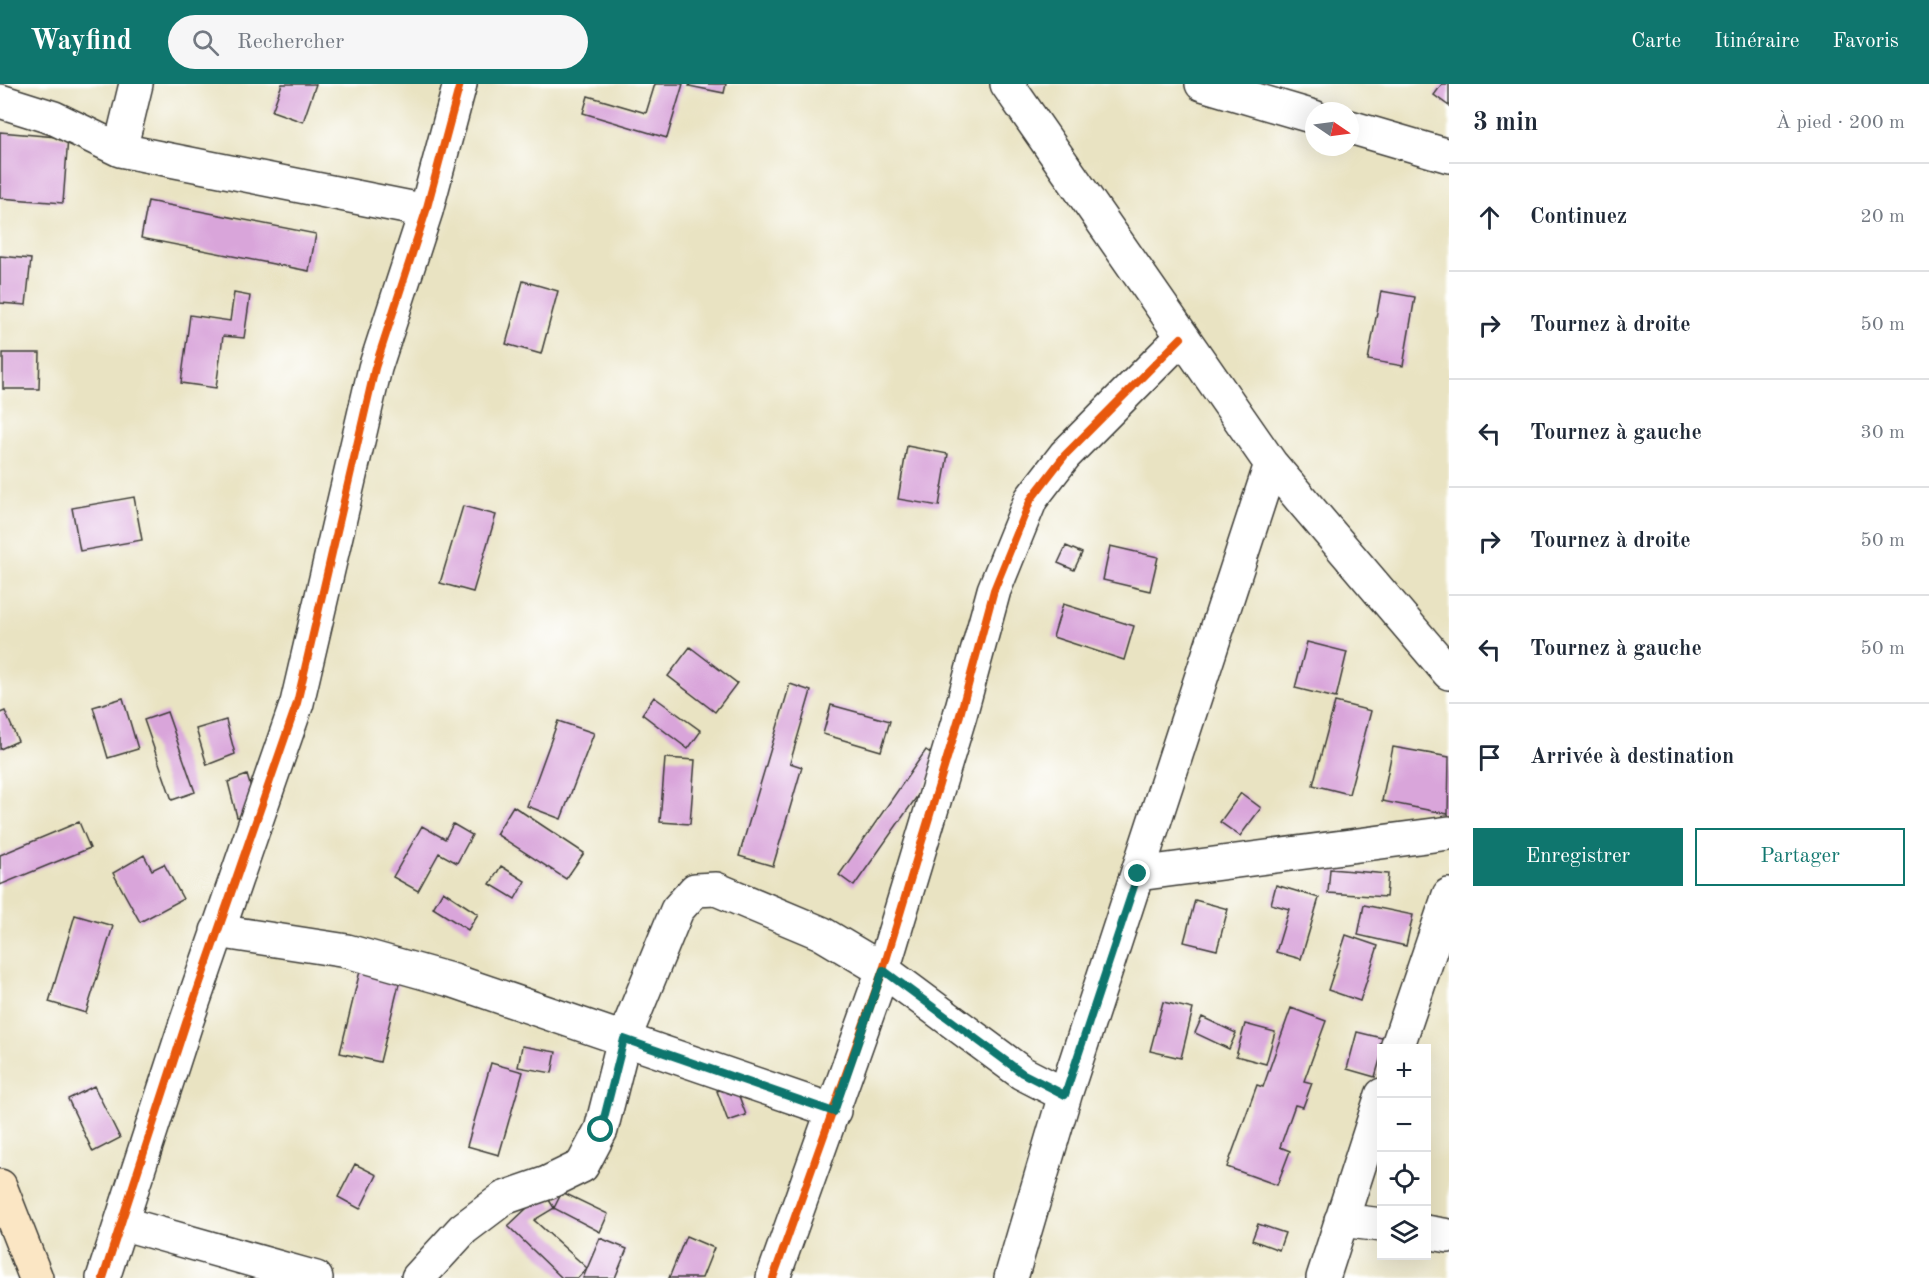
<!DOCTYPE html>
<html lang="fr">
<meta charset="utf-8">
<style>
body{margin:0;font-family:"Old Standard TT",serif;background:#f6f6f7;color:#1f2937}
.controls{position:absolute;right:18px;bottom:18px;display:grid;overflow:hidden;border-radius:0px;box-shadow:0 6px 24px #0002}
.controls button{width:54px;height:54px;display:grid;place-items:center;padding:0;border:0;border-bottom:2px solid #e0e1e3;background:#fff;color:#1f2937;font:30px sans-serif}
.compass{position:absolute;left:1305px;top:18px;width:54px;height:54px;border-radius:50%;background:#fff;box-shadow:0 6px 24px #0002;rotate:103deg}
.stop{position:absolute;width:18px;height:18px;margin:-14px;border:4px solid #0f766e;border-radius:50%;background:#fff}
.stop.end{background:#0f766e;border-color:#fff;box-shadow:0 2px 6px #0008}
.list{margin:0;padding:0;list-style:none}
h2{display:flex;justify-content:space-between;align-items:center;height:78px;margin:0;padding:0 24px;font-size:26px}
h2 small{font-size:20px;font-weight:400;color:#747a83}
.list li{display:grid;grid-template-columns:39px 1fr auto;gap:18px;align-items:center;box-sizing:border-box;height:108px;padding:0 24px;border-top:2px solid #e0e1e3}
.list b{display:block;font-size:22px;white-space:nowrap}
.list em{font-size:20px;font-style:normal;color:#747a83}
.actions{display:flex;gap:12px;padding:18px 24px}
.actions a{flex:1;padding:14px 0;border:2px solid #0f766e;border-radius:0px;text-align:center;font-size:21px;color:#0f766e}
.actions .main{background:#0f766e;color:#fff}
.icon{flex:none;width:33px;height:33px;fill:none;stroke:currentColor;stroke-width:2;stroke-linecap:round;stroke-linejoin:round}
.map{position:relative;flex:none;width:1449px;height:1194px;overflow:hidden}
header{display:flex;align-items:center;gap:36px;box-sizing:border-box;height:84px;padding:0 30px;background:#0f766e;color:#fff}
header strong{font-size:28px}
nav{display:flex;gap:33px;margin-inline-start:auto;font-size:21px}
.search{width:420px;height:54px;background:#f6f6f7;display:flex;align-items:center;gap:15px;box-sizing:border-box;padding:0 21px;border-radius:33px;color:#747a83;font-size:22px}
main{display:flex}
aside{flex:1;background:#fff}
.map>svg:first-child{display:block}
.building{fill:#d9a5da}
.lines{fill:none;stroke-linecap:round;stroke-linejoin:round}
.minor-casing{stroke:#3b3a35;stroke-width:36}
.secondary-casing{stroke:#3b3a35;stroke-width:36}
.minor{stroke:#fff;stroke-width:33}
.secondary{stroke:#fbe6c4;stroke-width:33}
.cycleway-casing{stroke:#fff;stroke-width:11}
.cycleway{stroke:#e8590c;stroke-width:8}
.route{stroke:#0f766e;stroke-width:8}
</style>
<header>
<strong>Wayfind</strong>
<div class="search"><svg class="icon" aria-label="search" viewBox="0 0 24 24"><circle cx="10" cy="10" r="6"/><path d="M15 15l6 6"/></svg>Rechercher</div>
<nav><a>Carte</a><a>Itinéraire</a><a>Favoris</a></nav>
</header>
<main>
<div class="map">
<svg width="1449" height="1194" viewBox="0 0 1449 1194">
<rect width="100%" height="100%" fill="#fff"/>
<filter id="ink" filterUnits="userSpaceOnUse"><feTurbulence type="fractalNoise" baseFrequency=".0167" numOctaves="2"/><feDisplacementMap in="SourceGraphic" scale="12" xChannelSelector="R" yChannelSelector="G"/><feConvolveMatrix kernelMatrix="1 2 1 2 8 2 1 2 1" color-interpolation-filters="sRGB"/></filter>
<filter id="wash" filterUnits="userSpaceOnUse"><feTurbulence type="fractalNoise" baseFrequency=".008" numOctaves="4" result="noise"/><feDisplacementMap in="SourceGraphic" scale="24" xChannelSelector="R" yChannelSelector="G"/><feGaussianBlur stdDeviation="1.35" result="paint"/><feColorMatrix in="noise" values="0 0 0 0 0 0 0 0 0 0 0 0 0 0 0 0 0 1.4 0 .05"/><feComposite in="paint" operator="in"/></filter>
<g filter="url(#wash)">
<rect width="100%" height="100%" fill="#e9e3c2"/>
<g id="blocks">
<path class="building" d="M282 0H316L303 38 272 27Z
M655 0H683L667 54 583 29 588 12 646 29Z
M690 0H726L724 9 689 2Z
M1442 0H1449V22L1434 11Z
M0 48 68 54 63 119 0 114Z
M148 117 316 150 309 187 141 154Z
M0 172 31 175 26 221 0 219Z
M523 197 558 207 541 270 506 260Z
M1381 207 1415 213 1403 282 1368 276Z
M234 209 250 212 244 254 223 252 216 304 181 299 190 231 230 237Z
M3 269H40L39 305H3Z
M907 362 948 370 939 422 898 415Z
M134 413 142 456 80 467 72 424Z
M463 422 496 431 473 508 440 499Z
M1066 462 1082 469 1074 486 1058 479Z
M1110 462 1158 473 1150 507 1103 496Z
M1063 520 1134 542 1124 576 1053 553Z
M1307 558 1347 568 1336 614 1295 604Z
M690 563 737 599 715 628 668 592Z
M790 600 811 607 790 679 802 683 773 782 739 772Z
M654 613 701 647 688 665 642 630Z
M123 614 138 665 108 674 93 623Z
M1335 618 1371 627 1349 710 1313 701Z
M831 621 890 637 881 667 823 650Z
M5 627 18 657 0 665V629Z
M167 628 195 708 172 716 144 636Z
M226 636 235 670 207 681 196 645Z
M558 637 594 649 561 735 527 722Z
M1393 663 1449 673 1448 730 1382 717Z
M926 666 942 677 854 802 839 791Z
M665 674 695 676 690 740 660 738Z
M247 691 258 727 237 733 228 698Z
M1241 709 1261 724 1240 752 1220 738Z
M513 722 584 769 566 795 496 750Z
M79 738 90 764 0 801V771Z
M453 740 472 751 457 779 439 769 418 807 393 793 422 742 445 755Z
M144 771 152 786 164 780 183 815 140 838 113 789Z
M501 782 525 797 515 815 490 800Z
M1330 785 1388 790 1386 813 1328 809Z
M1276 801 1319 814 1301 875 1276 868 1289 825 1271 820Z
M443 807 478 830 468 846 433 824Z
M1195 816 1228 825 1217 866 1184 858Z
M1364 821 1413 831 1406 862 1358 851Z
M75 831 113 842 86 929 49 918Z
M1346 851 1378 862 1360 917 1328 906Z
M360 887 400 896 380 978 340 969Z
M1163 918 1193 925 1181 974 1150 967Z
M1291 924 1326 937 1304 997 1312 999 1303 1023 1295 1021 1280 1063 1290 1067 1277 1101 1227 1083 1257 1001 1263 1003Z
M1202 933 1236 949 1229 965 1195 949Z
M1245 940 1275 948 1266 980 1236 972Z
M1357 948 1386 955 1375 993 1347 985Z
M522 962 556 968 552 989 518 983Z
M491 979 523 988 499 1071 467 1062Z
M735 1001 746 1031 728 1037 717 1007Z
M94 1002 120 1054 93 1068 68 1015Z
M355 1080 377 1091 360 1125 338 1113Z
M544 1108 554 1124 562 1108 608 1130 600 1148 554 1124 534 1136 587 1184 578 1194H562L508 1142Z
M1258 1140 1285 1149 1279 1166 1252 1156Z
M686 1152 714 1164 702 1194H669Z
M600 1154 627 1165 615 1194H583Z"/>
</g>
</g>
<g filter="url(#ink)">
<use href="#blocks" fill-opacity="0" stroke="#3b3a35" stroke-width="1.5"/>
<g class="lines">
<g class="minor-casing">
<path id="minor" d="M1007 0 1271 380 1449 589
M1202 0 1314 33
M0 17 54 34 120 66 426 127
M1350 43 1449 72
M120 66 136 0
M1138 790 1449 749
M217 847 347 867 454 897 834 1027
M1397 964 1449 811
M1341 1136 1382 1141
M121 1139 316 1194
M1426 1148 1449 1152
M103 1194 186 939 297 619 375 284 426 127 460 0
M418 1194 463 1145 504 1114 547 1099 582 1082 601 1046 624 955 677 826 695 806 716 805 821 849 883 886 1022 989 1065 1011
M773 1194 883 886 960 631 994 506 1031 415 1065 371 1181 254
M1011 1194 1065 1011 1271 380
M1323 1194 1382 1011"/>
</g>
<g class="secondary-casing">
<path id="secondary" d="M0 1102 36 1194"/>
</g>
<use href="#minor" class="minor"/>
<use href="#secondary" class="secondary"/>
<g class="cycleway-casing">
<path id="cycleway" d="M103 1194 186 939 297 619 375 284 426 127 460 0
M773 1194 883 886 960 631 994 506 1031 415 1065 371 1181 254"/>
</g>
<use href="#cycleway" class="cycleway"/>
</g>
</g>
<g class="lines" filter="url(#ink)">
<path class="route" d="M601 1046 624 955 834 1028 883 886 1022 989 1065 1011 1138 790"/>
</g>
</svg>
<div class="controls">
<button>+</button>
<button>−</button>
<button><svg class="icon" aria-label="locate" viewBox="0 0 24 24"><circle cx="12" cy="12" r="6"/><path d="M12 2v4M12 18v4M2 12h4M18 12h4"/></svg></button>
<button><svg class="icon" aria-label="layers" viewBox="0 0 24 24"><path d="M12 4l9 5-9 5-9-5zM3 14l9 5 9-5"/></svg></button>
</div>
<svg class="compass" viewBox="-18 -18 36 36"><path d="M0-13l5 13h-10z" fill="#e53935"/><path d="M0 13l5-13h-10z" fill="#747a83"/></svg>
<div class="stop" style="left:601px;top:1046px"></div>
<div class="stop end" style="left:1138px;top:790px"></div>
</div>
<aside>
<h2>3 min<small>À pied · 200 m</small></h2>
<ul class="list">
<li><svg class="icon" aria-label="ahead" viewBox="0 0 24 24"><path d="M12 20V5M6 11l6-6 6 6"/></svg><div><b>Continuez</b></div><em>20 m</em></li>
<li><svg class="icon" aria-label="right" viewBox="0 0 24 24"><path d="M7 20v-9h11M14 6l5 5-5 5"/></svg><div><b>Tournez à droite</b></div><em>50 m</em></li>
<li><svg class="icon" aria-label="left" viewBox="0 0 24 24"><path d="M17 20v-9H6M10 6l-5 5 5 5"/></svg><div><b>Tournez à gauche</b></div><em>30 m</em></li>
<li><svg class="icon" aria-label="right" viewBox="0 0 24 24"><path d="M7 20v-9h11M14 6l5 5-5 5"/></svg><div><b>Tournez à droite</b></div><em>50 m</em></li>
<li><svg class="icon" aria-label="left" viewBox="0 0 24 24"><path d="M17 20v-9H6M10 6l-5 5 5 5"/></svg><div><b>Tournez à gauche</b></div><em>50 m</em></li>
<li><svg class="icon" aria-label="arrive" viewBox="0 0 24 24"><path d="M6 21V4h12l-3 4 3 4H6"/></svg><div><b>Arrivée à destination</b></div></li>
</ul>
<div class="actions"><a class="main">Enregistrer</a><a>Partager</a></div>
</aside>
</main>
